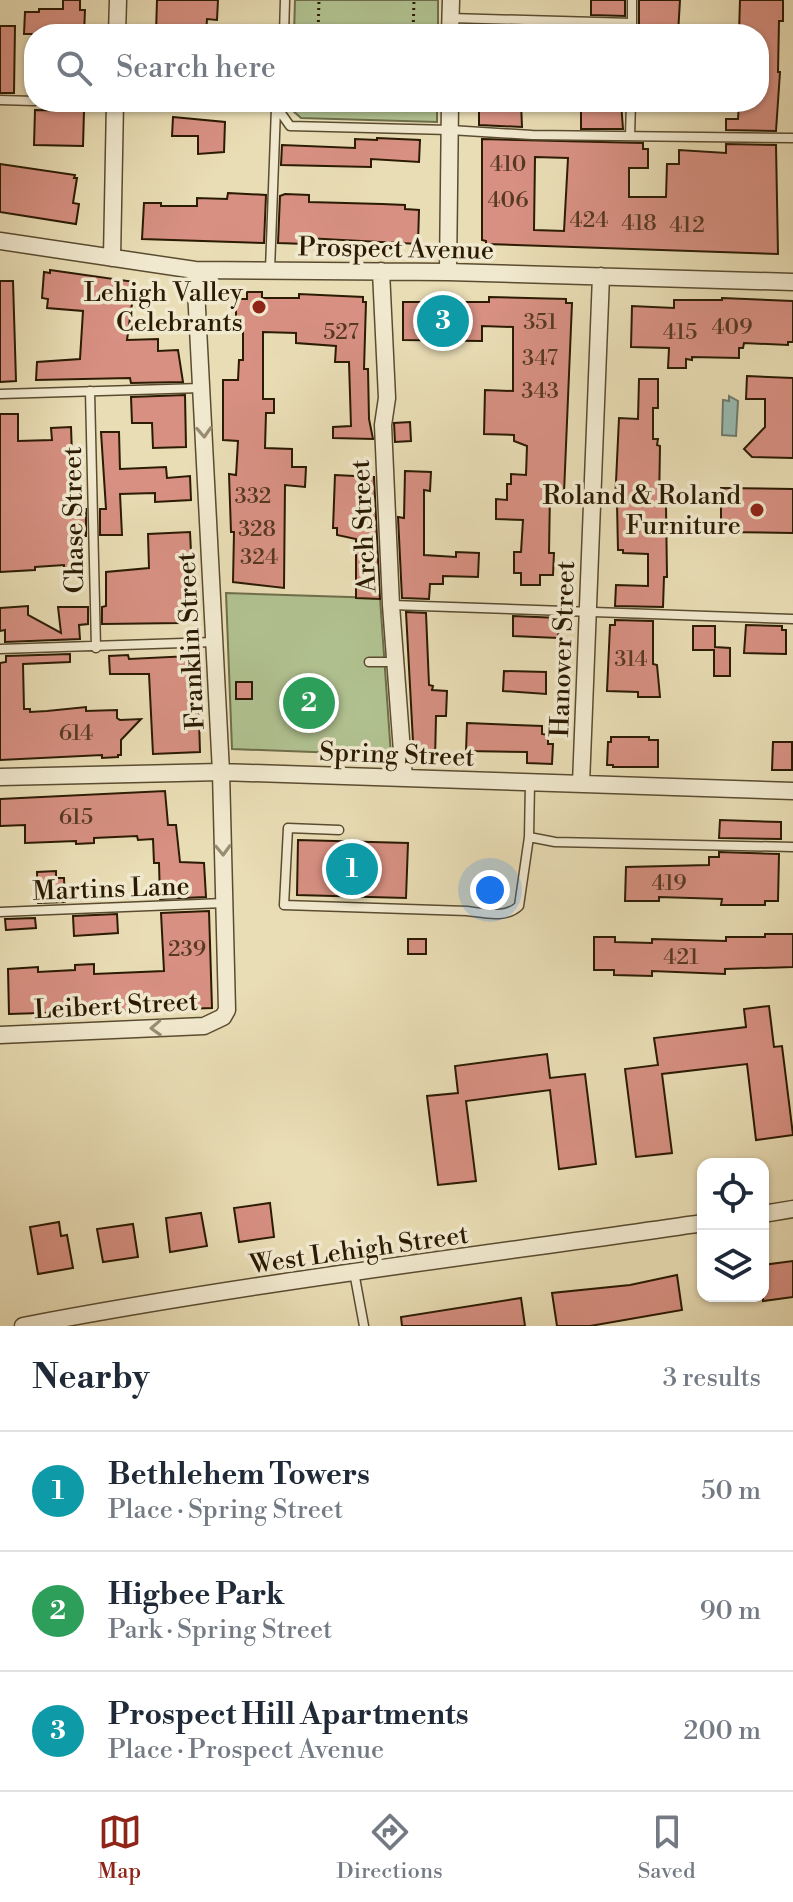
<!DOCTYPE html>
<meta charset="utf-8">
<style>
body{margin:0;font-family:"Libre Bodoni",serif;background:#f6f6f7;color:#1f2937}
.controls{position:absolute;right:24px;bottom:24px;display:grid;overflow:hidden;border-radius:16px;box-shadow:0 2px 6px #0004}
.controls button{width:72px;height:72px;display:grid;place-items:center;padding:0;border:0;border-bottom:2px solid #e0e1e3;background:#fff;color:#1f2937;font:40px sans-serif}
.you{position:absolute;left:490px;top:890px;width:28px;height:28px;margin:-20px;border:6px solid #fff;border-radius:50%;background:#1a73e8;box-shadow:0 0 0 12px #1a73e833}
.badge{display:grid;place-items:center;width:52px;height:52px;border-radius:50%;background:#8f2418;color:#fff;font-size:26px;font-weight:700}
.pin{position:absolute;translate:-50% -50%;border:4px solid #fff;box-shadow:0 2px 8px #0006}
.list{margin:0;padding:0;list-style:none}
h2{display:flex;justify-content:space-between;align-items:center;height:104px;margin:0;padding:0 32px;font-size:34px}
h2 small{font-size:26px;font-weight:400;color:#747a83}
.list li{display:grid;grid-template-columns:52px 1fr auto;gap:24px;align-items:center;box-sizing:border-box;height:120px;padding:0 32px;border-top:2px solid #e0e1e3}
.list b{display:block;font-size:30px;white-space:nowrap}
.list p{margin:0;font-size:26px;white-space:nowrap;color:#747a83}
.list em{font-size:26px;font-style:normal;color:#747a83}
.icon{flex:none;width:44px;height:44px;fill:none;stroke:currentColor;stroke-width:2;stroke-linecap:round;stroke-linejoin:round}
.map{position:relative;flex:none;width:793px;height:1326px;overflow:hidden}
.search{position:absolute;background:#fff;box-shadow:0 2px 6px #0004;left:24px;right:24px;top:24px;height:88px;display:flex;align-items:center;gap:20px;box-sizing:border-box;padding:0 28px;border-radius:32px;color:#747a83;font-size:30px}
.sheet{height:464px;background:#fff}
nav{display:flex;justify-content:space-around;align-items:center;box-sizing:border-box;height:112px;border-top:2px solid #e0e1e3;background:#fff;font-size:22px;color:#747a83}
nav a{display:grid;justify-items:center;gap:4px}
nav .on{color:#8f2418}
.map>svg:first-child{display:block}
.green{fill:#b1c291;stroke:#6e6e4a;stroke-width:2}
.water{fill:#98bbb2;stroke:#6c7b6c;stroke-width:2}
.building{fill:#d79082;stroke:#2b1b03;stroke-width:2;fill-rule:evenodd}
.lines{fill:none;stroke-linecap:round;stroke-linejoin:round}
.lane-casing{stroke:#5a4c30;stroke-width:11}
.street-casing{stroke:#5a4c30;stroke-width:19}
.path{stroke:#2b1b03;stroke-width:3;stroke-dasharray:2 4;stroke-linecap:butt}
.lane{stroke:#f1e9cf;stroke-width:8}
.street{stroke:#f1e9cf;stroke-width:16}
.oneway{stroke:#988c73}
.poi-dot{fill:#8f2418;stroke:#f1e9cf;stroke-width:3}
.labels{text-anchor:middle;stroke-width:7;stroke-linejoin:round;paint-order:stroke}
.number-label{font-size:22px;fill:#563823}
.street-label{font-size:26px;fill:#2b1b03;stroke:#f1e9cf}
.poi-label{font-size:26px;fill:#2b1b03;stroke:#f1e9cf;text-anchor:end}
</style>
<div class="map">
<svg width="793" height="1326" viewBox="0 0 793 1326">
<rect width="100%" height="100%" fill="#e9ddb5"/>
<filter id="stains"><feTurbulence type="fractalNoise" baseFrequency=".0025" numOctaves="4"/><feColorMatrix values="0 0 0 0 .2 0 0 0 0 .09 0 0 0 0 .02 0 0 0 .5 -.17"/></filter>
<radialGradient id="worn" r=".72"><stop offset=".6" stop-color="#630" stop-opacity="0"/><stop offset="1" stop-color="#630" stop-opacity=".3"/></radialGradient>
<path class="green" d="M295 0H438V34H294Z
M291 102H437V122L301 118 291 109Z
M226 593 380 598 391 755 232 749Z"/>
<path class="water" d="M729 396 738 401 736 436 722 435 723 400 729 401Z"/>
<path class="building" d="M63 0H80V10H85L84 34H24L25 12H39V9H63Z
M157 0H218L217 20 207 19 206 34 156 33Z
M591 0H625V16L591 15Z
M639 0H680L678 34H639Z
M740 0H783V21H779L778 72H780L776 131 726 130V119H738L739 102H759V34H739Z
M0 26H15L14 93H0Z
M590 29 625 30V34H590Z
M479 102H521L522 127 479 125Z
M596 102H621L623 129H581V108H596Z
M35 110 84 111 83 146 34 145Z
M173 117 225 122 224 152 198 154V136H172Z
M377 138 420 140 419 162 371 159V167L281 165 282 145 355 148V139L377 140Z
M482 139 643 143V149H648V168H629V197H666L667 164H679V150L726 153V144L776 145 778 254 486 244V241L482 240ZM535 157 568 158 564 231 534 230Z
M0 164 75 175 74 178H77L73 203 79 204 76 224 0 212Z
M228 193 266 195 264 243 142 239 144 203H161V206H197V198L227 199Z
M285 194 309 195V202L382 204 405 205V209L419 210 418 244 306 238V244L278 243 280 196Z
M50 270 135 282 127 340 158 339V351L178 350 183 382 131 383 130 378 36 380 37 362 80 359 83 311 47 308 48 299 42 298 44 272 50 273Z
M0 281H13L16 381 0 382Z
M247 292H262V298H299V294L363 297V302H366L364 369H368L369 419 373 439 333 438V427L351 426 349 362H335L336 346 296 343V333L263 332V399H274V413H266L265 448 292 449V467H306L305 487 285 485 284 588 233 582 234 532H231L229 474 236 475 238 441 223 440V380H238L239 360H243V319H236V299H247Z
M489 297 566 299V303H572L564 493H550L549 553H554L553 575H540V585H521V573H514V552H521L523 520 496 519V499L507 500V484H511V474L526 475 527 446 514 441V435L484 434 485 390 513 391V327L482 326V341L403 340V302H489Z
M722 298 793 301V342H788V345L744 343 743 348H739V358L692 357V360L686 359V368H668L669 348 631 347 632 306 674 308V300H722Z
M747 376 793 378V458L752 457 744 449 765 427V399H746Z
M639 379H658V408H653V439H658L657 445 660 446 659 506H666L667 577H664L663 607 615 606 616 585 648 586V554L623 553V550H618L617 504 615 503 619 418 638 419Z
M185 395 186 447 153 448 152 423H132L131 397Z
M0 414H18V441L52 440 51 428 71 427 74 509H86V536H80L82 569 64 570V565L35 567V570L0 572Z
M410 422 411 441 395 442 394 423Z
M101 432H119L120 469 166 467 167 478 190 476 191 500 155 502V493L120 494 122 535H100V509H106Z
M405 471 431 472 430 491 424 490V555L456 557V552L479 553 478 577 443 576V584H430L429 599 402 598 398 517 404 518Z
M335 475 374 477 380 599 356 598V539L337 535V528H333Z
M721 488 793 489V533L721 532Z
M190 532 193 592H185L186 620H182V623L102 624V607L106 606V572L149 568 148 534Z
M28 606V615L61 633 58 607H88V624L79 625 80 639 5 642V630L0 631V608Z
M406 612 426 613 429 685 433 686 432 690 447 691 446 716H436L435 761 414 760Z
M513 616 559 618 558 638 513 636Z
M615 620 653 621V664L657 665 660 697H638V692L607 691 610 625H615Z
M746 625 782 626V630H786V654L744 653Z
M693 626H715V647L730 648V676H714V650H693Z
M70 654V662L23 664 24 709H30V712L47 711 86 707V711L117 710V718L120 720 141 719 121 740V755H118V757L102 758V755L0 760V663L6 662V656Z
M128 655 129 659 190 656 191 673H194L195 686H198L200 752 153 754 149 674H110L109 656Z
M504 671 546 672V694L503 691Z
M236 682H252V699H236Z
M467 723 542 726V734L548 735V744H553L552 764 527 763V752L466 751Z
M611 737H649V740H658V767H613V765H607L608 742H611Z
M773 742H792V770H772Z
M165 791 168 825H176L180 862 204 863 206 897 160 899 159 863H154L153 839 138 840 137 836 94 838V843L76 844V841L25 843V825L0 826V799Z
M720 820 781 822V839L719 838Z
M298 840 408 843 406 898 297 895Z
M719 852 779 854 778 901H765V905H721L722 899 659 897V901H625L626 867 709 865V857H719Z
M56 871V878H64L65 902 38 903 37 872Z
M209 911 212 1008 183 1009V1004L142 1005V1010L9 1014 8 969 38 967V972L75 970V965L94 964V974L164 971 161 913Z
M117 914 118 933 74 936 73 916Z
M35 918 36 928 6 930 5 919Z
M765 934H793V967L725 969V974L652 971V976L614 975V970H594V937H615V942L652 943V939L726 941V937H765Z
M408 939H426V954H408Z
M769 1006 774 1047 782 1046 793 1135 756 1140 747 1064 662 1074 672 1153 636 1157 625 1069 658 1065 654 1038 746 1027 744 1009Z
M547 1054 550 1078 585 1074 596 1164 559 1169 550 1090 466 1101 476 1181 438 1185 427 1096 458 1093 455 1066Z
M270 1203 274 1237 239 1242 234 1208Z
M201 1213 207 1246 170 1252 166 1218Z
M59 1222 61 1236 67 1235 73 1268 38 1274 30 1227Z
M133 1224 138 1257 103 1262 97 1229Z
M793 1261V1297L763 1301V1265Z
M677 1275 682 1310 590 1326H557L552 1293 630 1285Z
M521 1298 525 1326H402L401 1317Z"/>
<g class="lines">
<g class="lane-casing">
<path id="lane" d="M450 18 632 23
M284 34 285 0
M632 34V0
M0 100 34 101
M80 102 276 106 290 126 450 130 532 135 793 138
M630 136 631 102
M270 270 276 108
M90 391 96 648
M0 394 201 388
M392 605 793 619
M0 649 214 642
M369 662H395
M530 783 529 837 555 842 793 847
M339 830 288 828 284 905 467 911C484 913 505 919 519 906L529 837
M0 912 224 903
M354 1272 364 1326"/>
</g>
<g class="street-casing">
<path id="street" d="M117 34 118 0
M450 34 451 0
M0 241 195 270 448 272 793 282
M112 258 115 102
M381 271 387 398 383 425 391 605 404 778
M448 272 450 102
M0 777 221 772 793 791
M581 784 601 276
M0 1035 204 1026 223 1017 227 1010 221 772 195 270
M763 1214 793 1209
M23 1326C248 1283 476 1256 703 1223"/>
</g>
<path class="path" d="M318 34 319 0
M413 34 414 0"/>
<use href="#lane" class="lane"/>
<use href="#street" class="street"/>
</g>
<defs><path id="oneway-chevron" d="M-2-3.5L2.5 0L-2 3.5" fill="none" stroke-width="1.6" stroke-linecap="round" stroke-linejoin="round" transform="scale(2)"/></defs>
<g class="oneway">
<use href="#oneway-chevron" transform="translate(204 432) rotate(87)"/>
<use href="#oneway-chevron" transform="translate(223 850) rotate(88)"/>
<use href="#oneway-chevron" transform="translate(156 1028) rotate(178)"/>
</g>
<g class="poi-dot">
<circle cx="259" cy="307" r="8"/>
<circle cx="757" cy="510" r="8"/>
</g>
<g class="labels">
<g class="number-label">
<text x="508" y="171">410</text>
<text x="508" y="207">406</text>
<text x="589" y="227">424</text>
<text x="639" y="230">418</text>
<text x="687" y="232">412</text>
<text x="540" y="329">351</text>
<text x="732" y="334">409</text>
<text x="341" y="339">527</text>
<text x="680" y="339">415</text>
<text x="540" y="365">347</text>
<text x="540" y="398">343</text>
<text x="253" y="503">332</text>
<text x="257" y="536">328</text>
<text x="259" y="564">324</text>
<text x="631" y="666">314</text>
<text x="76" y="740">614</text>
<text x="76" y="824">615</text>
<text x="669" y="890">419</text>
<text x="187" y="956">239</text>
<text x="681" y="964">421</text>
</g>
<g class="street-label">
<text transform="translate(396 248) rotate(1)" y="9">Prospect Avenue</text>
<text transform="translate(73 520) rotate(-91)" y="9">Chase Street</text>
<text transform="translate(363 526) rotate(-93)" y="9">Arch Street</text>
<text transform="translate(190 641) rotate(-93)" y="9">Franklin Street</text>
<text transform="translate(562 649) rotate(-88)" y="9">Hanover Street</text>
<text transform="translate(397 754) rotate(2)" y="9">Spring Street</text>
<text transform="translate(111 888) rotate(-2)" y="9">Martins Lane</text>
<text transform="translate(116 1005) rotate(-3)" y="9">Leibert Street</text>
<text transform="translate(359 1249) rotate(-8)" y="9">West Lehigh Street</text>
</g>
<g class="poi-label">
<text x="243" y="301">Lehigh Valley<tspan x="243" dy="30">Celebrants</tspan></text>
<text x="741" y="504">Roland &amp; Roland<tspan x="741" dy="30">Furniture</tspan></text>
</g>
</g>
<rect width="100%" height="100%" filter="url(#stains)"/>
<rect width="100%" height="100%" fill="url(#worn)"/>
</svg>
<div class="controls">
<button><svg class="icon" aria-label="locate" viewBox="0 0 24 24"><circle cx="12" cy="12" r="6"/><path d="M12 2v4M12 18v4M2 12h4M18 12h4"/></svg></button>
<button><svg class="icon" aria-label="layers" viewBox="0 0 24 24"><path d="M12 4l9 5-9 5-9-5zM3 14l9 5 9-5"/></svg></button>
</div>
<div class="you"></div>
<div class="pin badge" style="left:352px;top:869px;background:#0f9aa8">1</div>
<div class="pin badge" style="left:309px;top:703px;background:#2e9e5b">2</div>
<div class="pin badge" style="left:443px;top:321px;background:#0f9aa8">3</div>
<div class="search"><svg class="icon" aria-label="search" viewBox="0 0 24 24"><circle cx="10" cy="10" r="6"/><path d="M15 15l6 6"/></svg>Search here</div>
</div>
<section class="sheet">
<h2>Nearby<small>3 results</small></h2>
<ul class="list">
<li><span class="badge" style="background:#0f9aa8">1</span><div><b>Bethlehem Towers</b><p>Place · Spring Street</p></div><em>50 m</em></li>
<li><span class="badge" style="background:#2e9e5b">2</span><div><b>Higbee Park</b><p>Park · Spring Street</p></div><em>90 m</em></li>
<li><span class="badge" style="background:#0f9aa8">3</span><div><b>Prospect Hill Apartments</b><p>Place · Prospect Avenue</p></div><em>200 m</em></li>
</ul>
</section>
<nav>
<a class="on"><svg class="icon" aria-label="map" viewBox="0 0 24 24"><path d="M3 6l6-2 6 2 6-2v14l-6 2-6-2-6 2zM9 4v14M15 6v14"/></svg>Map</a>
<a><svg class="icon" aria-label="directions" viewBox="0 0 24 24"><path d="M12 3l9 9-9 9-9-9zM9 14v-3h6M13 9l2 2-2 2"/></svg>Directions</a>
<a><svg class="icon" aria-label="saved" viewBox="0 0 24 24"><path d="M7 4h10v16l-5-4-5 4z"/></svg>Saved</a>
</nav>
